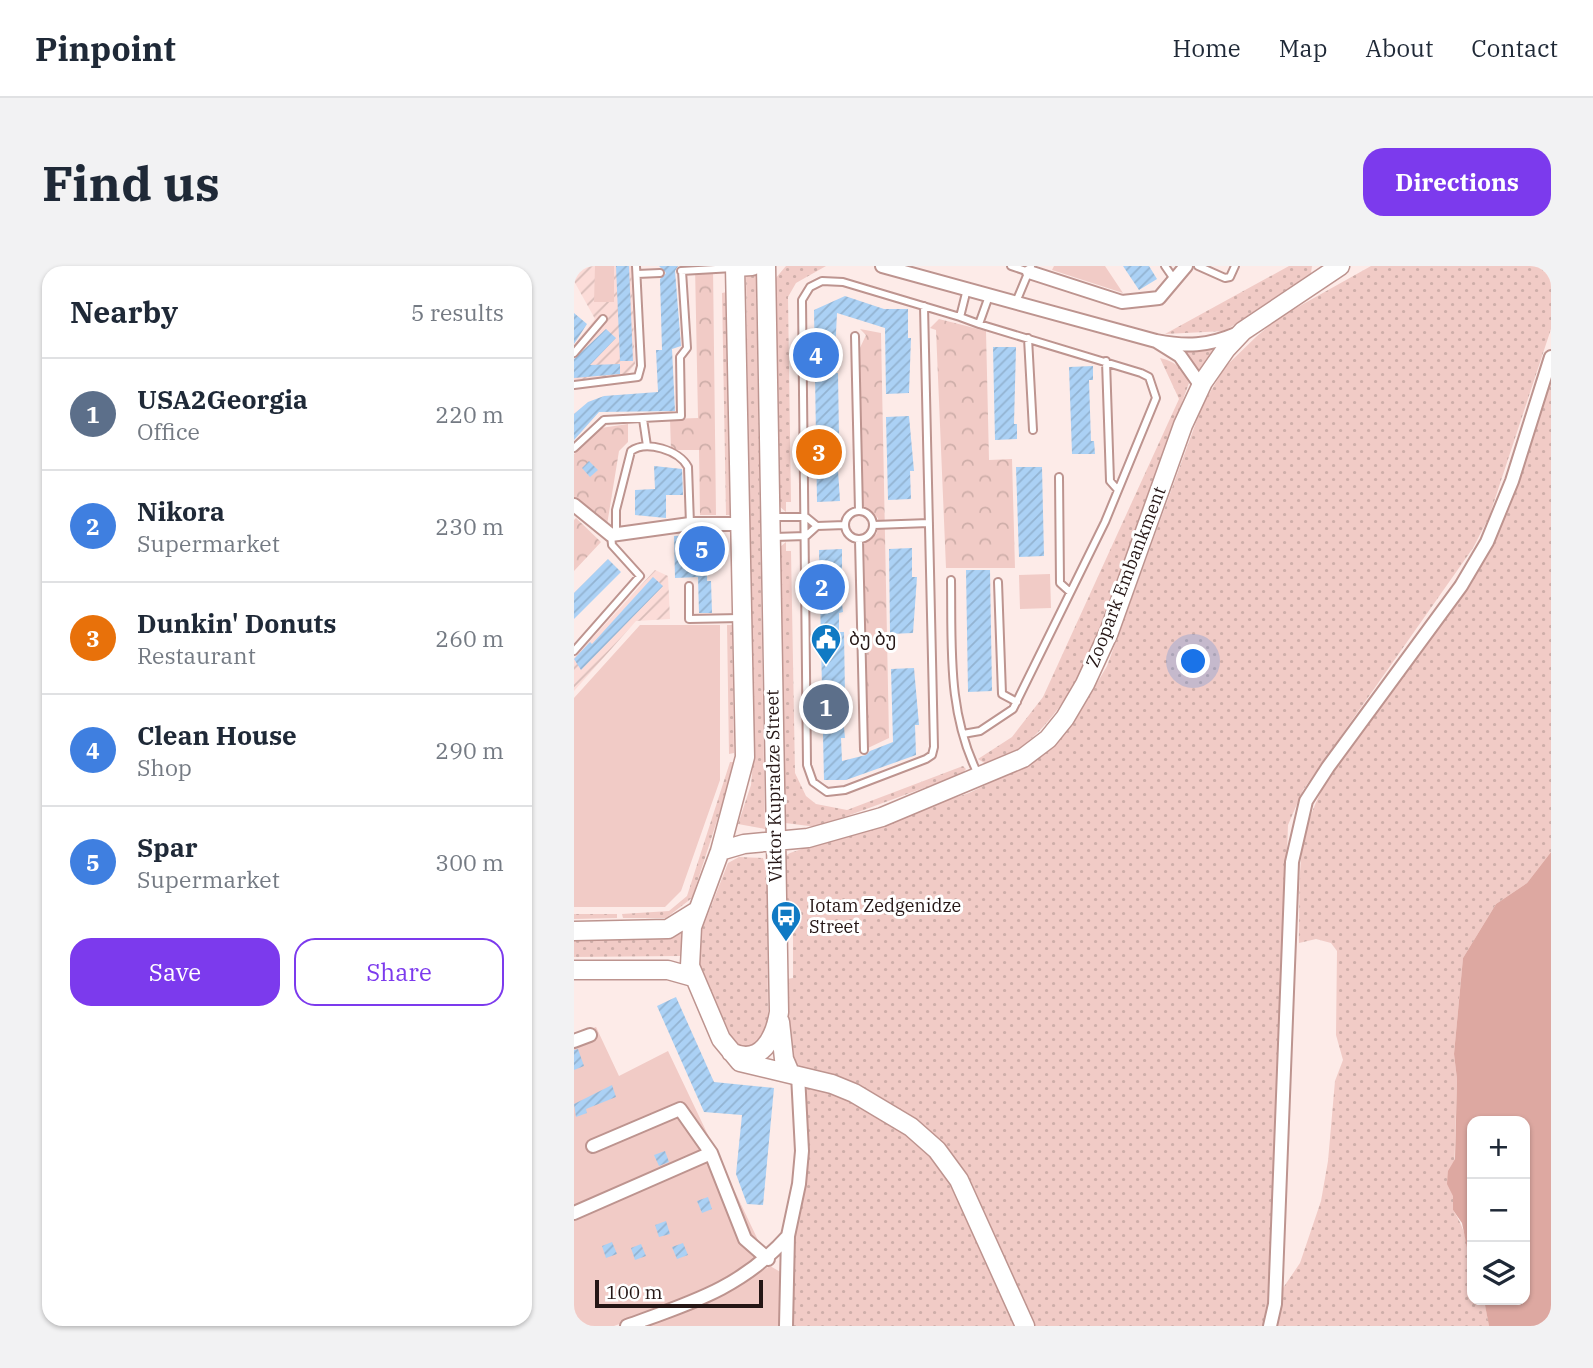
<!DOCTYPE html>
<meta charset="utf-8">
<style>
body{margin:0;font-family:"IBM Plex Serif","Noto Sans Georgian",serif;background:#f2f2f3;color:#1f2937}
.controls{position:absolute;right:21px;bottom:21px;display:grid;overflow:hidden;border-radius:14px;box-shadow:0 2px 5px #0004}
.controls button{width:63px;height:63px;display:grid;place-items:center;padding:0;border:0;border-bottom:2px solid #e0e1e3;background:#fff;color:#1f2937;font:35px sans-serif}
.scale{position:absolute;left:21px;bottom:18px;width:168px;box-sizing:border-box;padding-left:7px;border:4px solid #251615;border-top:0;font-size:19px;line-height:24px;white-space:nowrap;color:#251615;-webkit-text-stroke:5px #fff;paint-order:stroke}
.you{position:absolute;left:620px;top:396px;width:24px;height:24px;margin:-18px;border:5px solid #fff;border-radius:50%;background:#1a73e8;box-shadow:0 0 0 10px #1a73e833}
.badge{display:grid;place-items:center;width:46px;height:46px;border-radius:50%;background:#7c3aed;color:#fff;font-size:23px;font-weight:700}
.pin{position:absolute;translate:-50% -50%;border:4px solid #fff;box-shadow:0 2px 7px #0006}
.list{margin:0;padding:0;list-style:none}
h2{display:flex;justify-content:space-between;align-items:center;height:91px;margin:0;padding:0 28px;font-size:30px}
h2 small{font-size:23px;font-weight:400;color:#747a83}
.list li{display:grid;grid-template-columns:46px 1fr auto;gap:21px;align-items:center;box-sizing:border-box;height:112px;padding:0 28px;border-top:2px solid #e0e1e3}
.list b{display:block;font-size:26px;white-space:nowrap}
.list p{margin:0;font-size:23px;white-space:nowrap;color:#747a83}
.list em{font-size:23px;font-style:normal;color:#747a83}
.actions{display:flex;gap:14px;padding:21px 28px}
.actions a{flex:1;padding:16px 0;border:2px solid #7c3aed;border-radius:21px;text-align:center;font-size:24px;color:#7c3aed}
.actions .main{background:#7c3aed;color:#fff}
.icon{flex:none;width:38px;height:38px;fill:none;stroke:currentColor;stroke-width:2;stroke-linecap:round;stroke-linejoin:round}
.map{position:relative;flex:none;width:977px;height:1060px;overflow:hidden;border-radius:21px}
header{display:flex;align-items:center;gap:42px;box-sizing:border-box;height:98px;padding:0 35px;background:#fff;border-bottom:2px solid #e0e1e3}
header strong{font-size:33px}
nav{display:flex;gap:38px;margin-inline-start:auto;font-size:24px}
.intro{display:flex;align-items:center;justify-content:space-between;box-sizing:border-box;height:168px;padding:0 42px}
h1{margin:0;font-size:49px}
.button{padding:18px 32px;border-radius:21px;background:#7c3aed;color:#fff;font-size:24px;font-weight:700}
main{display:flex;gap:42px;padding:0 42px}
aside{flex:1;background:#fff;border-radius:21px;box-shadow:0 2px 5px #0004}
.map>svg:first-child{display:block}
.industrial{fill:url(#industrial-furrows)}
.grass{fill:url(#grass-dots)}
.forest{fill:url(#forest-crowns)}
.garden{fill:#f1cbc6}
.water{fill:#dda8a1}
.building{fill:url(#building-hatch)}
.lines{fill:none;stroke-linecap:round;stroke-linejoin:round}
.service-casing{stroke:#bd948f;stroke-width:10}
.minor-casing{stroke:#bd948f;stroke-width:16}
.secondary-casing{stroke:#bd948f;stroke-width:21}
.service{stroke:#fff;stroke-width:6}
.minor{stroke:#fff;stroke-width:12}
.secondary{stroke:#fff;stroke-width:18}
.labels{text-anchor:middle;stroke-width:6;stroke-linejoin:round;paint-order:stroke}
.street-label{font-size:18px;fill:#251615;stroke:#fff}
.poi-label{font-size:18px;fill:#251615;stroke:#fff;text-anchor:start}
</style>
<header>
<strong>Pinpoint</strong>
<nav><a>Home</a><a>Map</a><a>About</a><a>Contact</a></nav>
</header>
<div class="intro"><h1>Find us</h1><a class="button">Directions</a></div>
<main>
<aside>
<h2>Nearby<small>5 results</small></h2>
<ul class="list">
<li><span class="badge" style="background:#5c6f8a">1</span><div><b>USA2Georgia</b><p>Office</p></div><em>220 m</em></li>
<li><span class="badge" style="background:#3f7fe0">2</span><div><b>Nikora</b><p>Supermarket</p></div><em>230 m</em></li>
<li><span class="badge" style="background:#e8710a">3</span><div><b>Dunkin' Donuts</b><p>Restaurant</p></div><em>260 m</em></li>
<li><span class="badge" style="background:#3f7fe0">4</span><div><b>Clean House</b><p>Shop</p></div><em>290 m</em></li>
<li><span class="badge" style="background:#3f7fe0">5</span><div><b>Spar</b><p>Supermarket</p></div><em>300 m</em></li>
</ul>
<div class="actions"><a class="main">Save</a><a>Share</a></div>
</aside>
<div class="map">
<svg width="977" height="1060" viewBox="0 0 977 1060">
<defs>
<pattern id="industrial-furrows" width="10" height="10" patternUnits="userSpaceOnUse" patternTransform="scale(1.75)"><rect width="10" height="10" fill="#fcdcd8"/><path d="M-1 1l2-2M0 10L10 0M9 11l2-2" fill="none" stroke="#d8bcb8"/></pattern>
<pattern id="grass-dots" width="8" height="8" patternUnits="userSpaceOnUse" patternTransform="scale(1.75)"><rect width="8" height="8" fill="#f1cbc6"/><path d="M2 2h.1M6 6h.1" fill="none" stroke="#ceaea9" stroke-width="1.8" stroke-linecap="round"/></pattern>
<pattern id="forest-crowns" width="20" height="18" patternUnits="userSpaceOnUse" patternTransform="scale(1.75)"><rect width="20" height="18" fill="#f1cbc6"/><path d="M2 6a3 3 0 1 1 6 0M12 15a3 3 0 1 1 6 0" fill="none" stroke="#ceaea9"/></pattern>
<pattern id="building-hatch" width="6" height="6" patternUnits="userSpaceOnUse" patternTransform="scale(1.75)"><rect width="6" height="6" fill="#abd1f5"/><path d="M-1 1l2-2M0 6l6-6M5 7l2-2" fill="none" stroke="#93b3d1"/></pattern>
</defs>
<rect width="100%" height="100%" fill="#fdebe8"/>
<path class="industrial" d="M0 0H57L61 98 51 111 0 114V79L21 53 0 15Z
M81 304 94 310 96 353 62 355 0 425V392Z"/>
<path class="grass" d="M212 0H252L222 17 214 31 217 236H212V246L205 240 204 231 201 13Z
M715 0H738L737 7 651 65 591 68Z
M797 0H977V63L915 251 899 282 729 524 714 559 697 1026 689 1060H457L369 880 338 851 218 797 213 784V713L219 712V646L213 645 210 591 216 587 395 527 463 494 485 473 503 451 533 400 628 140 651 101 683 70 706 51Z
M172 8H182L191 563 164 558 177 519 179 496Z
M153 26 156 249H152L148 27Z
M647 81 628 108 610 86Z
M586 92C602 96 609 102 615 117L514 393C494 433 459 487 412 498L404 493 438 471 469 431 605 133Z
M977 112V586L953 617 922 638 889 692 880 788 883 813 879 944C897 971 898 1003 898 1034L911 1038 915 1060H702L707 1025 726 997 747 935 754 895 761 815 769 794 762 769 763 685 757 677 742 673 725 677C727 605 719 569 759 505L902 309 936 241Z
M212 276V285H217L221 507 232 530 242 538 273 544 389 500 392 503 388 508 243 561 211 557 206 281Z
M153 359H158L160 487 155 488Z
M156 496H160V502L118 632 92 652H49L48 648 95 645 113 630Z
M165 591 189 592 193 608 194 753 191 775 172 784 161 779 126 700 124 674 154 597Z
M0 648H43V652L0 653Z
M107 666V690L0 691V668Z
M226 817 273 830 342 873 368 901 395 948 444 1060H215Z"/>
<path class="forest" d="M121 0H139L142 249H126L125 184H97L96 153 124 152Z
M365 53 412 65 415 194 438 193 441 302H372L362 64 356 62Z
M286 63 307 67 315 472 294 482 290 278 303 267 304 252 289 240 285 84 292 69Z
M54 158V176L45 185 33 259 0 234V188L27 162Z
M2 252 27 276 0 305V254Z"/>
<path class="garden" d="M21 0H40V36H20Z
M480 0H531L549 27 478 4Z
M476 308 477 342 446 343 445 309Z
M66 359H146V514L107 625 91 641H0V432Z
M22 761 45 810 94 785 192 991 126 1029 40 1060H0V770Z
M196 1000 210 1008 208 1060H70L151 1027Z"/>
<path class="water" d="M977 586V1060H915L911 1039H907L905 1034H951V855H898V1006L888 957 879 944V930L873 918 874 905 881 893 883 813 880 788 889 692 922 638 953 617Z"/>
<path class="building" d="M42 0H55L59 95H46Z
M85 0H104L101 5 107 80 98 83 101 145 25 146 0 174V148L14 136 30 130 84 126 82 84H88L86 13 92 7Z
M549 0H575L583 13 565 24Z
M271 30 310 43H334V72H337L335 127 312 128 311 62 263 47 260 107H264L265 172 262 173 266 235 243 236 240 44Z
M0 47 13 58 0 78Z
M32 63 42 72 16 99 46 98V108L0 112V93Z
M419 81H442L440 158H443V173L421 174Z
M519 100V114H515L517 175H520L521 188H498L495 101Z
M335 150 340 205H336L337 233 314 234 312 151Z
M15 195 24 204 16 211 8 202Z
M80 200 108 203 109 229H92V252L61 249V224L81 223Z
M442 201H468L470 290 445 291Z
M134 269 133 315H137L138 347H125L124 311 101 312 100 270Z
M338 282V311H343L339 367 316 368 315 283Z
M268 283V305H264L269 346 265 347V366H270L271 430H267L271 472H267L268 495 292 489 296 485 319 476 317 403 340 402 345 459H341L342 489 272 514H250L245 284Z
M34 293 47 306 0 353V327Z
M392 304H416L418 425 394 426Z
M79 311 89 320 7 404 0 393 16 376 18 378Z
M102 731 140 816 200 822 189 939 173 938 162 908 168 849 130 846 83 740Z
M4 783 10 800 0 804V784Z
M38 819 42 831 12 843 13 847 2 851 0 838Z
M91 885 95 896 85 900 80 889Z
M134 931 138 943 128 947 123 935Z
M92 955 96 968 85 971 81 959Z
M38 976 43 988 32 992 28 980Z
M109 977 114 989 103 993 98 981Z
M67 978 72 990 61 994 57 982Z"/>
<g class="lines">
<g class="service-casing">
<path id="service" d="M437 0 455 6
M591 0 600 13
M624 0 651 12 656 11 661 0
M107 5 159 2
M63 8 86 7
M393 23 386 51 405 58 415 30
M442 36 457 0
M350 40 360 481 358 489 352 493 271 524 253 526 239 516 233 499 228 34 236 21 248 15 269 16 386 51
M281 70 285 245
M454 72 459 164
M0 87 29 53
M532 95 536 215 544 224
M0 119 64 111 67 100 62 0
M69 153 73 180
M0 182 30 154 107 150 106 91 113 82 108 5
M485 211 486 317 496 326
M271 259a14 14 0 1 1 28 0a14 14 0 1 1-28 0Z
M199 251H232L243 260 271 259
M300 259 355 257
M42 269V244L57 185C72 174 105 184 114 201L116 258
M200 271 232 270 243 260
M285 274 290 484
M377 314C378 382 373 448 405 510
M424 316 428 428 443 436
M115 320V353L166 352
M0 385 66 310 38 279 37 269
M389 468 406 465 439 443 531 256 582 132 575 111 567 107 405 58"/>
</g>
<g class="minor-casing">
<path id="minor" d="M308 0 582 75
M455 6 548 36 585 32 612 0
M627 120 606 90 582 75C612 81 634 80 662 68
M0 239 37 269 116 258H166
M0 775 16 769
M19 880 106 843 137 887 171 973 194 993
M0 947 137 887
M53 1060C116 1037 168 1022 214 970
M212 1060 214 970 225 918 228 885 224 809
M696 1060 701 1038 718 596 732 535 754 501 887 320 913 276 938 215 977 91"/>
</g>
<g class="secondary-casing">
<path id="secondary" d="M161 0 171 491 146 585 118 661 116 700 147 773 166 796 258 818 280 827 337 861 363 884 385 914 451 1060
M161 1 178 0
M146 585 170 578 234 572 308 551 449 492 474 473 491 452 511 418 535 366 609 159 629 116 652 83 669 65 766 0
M0 665 94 663 123 645
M0 704H94L119 711
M206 756 210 793 216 807
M157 786C187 801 201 771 205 746L192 0"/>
</g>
<use href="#service" class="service"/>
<use href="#minor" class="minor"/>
<use href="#secondary" class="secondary"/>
</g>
<defs>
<g id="civic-pin" transform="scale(1.575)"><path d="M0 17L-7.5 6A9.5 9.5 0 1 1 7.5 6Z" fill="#107ac4" stroke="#fff"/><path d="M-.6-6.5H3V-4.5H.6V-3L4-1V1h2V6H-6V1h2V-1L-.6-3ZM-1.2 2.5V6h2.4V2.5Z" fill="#fff"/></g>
<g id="bus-pin" transform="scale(1.575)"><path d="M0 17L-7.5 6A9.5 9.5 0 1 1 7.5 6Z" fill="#107ac4" stroke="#fff"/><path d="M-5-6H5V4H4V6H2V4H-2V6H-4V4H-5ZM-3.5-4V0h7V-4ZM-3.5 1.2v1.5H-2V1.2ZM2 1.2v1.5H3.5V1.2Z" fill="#fff"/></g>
</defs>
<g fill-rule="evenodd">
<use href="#civic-pin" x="252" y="373"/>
<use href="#bus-pin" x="212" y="650"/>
</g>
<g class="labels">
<g class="street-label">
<text transform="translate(552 311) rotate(-69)" y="6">Zoopark Embankment</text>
<text transform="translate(200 520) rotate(-91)" y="6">Viktor Kupradze Street</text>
</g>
<g class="poi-label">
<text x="275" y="379">ბუ ბუ</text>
<text x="235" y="646">Iotam Zedgenidze<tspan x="235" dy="21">Street</tspan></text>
</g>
</g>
</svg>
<div class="controls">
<button>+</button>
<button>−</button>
<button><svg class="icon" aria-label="layers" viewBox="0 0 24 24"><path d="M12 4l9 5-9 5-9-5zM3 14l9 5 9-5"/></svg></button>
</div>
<div class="scale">100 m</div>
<div class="you"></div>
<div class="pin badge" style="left:252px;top:441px;background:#5c6f8a">1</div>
<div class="pin badge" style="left:248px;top:321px;background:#3f7fe0">2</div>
<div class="pin badge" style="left:245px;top:186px;background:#e8710a">3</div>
<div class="pin badge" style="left:242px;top:89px;background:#3f7fe0">4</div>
<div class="pin badge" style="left:128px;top:283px;background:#3f7fe0">5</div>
</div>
</main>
